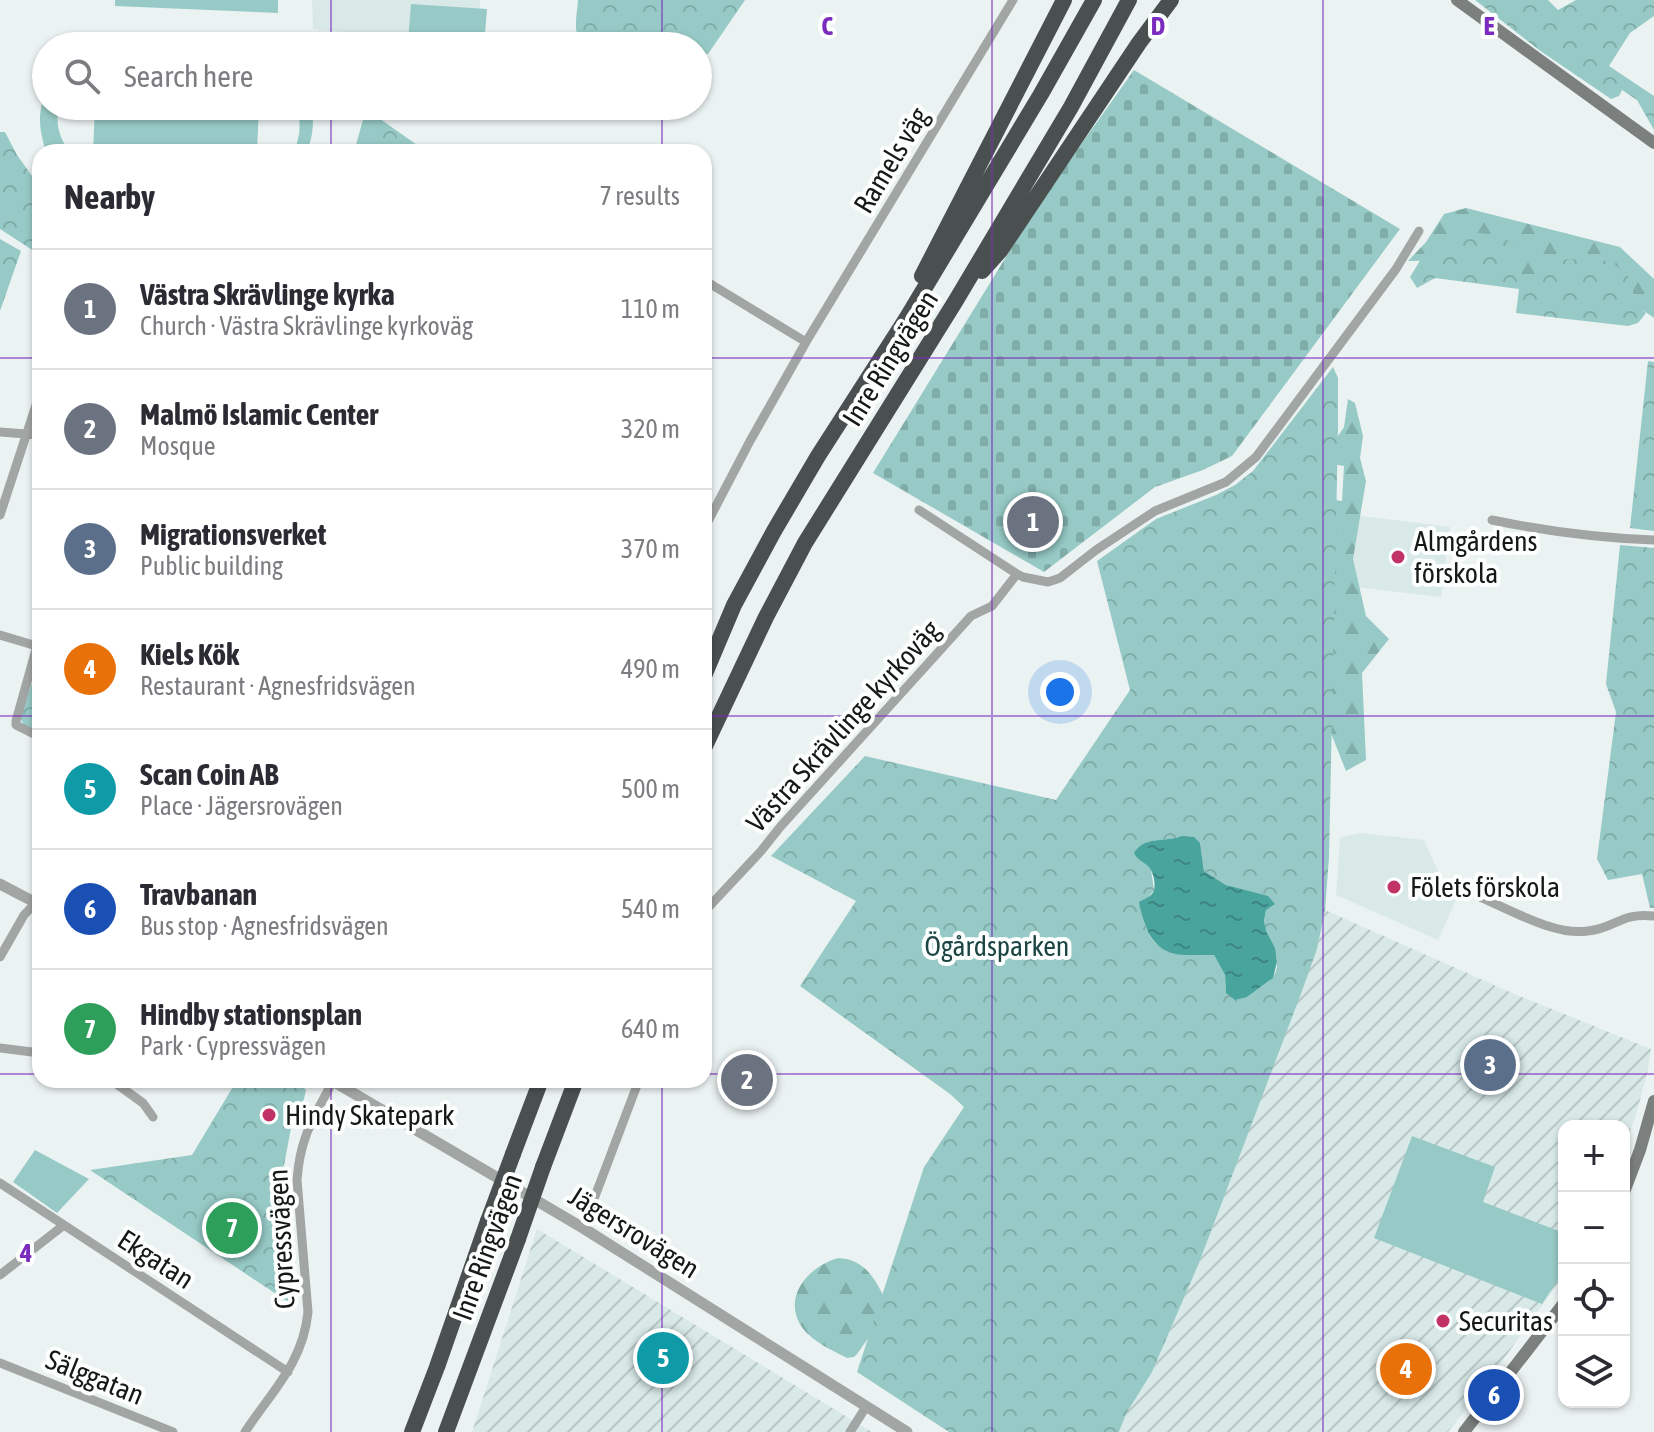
<!DOCTYPE html>
<meta charset="utf-8">
<style>
body{margin:0;font-family:"Asap Condensed",sans-serif;background:#f2f2f3;color:#2b2b33}
.controls{position:absolute;right:24px;bottom:24px;display:grid;overflow:hidden;border-radius:16px;box-shadow:0 2px 6px #0004}
.controls button{width:72px;height:72px;display:grid;place-items:center;padding:0;border:0;border-bottom:2px solid #e1e1e2;background:#fff;color:#2b2b33;font:40px sans-serif}
.you{position:absolute;left:1060px;top:692px;width:28px;height:28px;margin:-20px;border:6px solid #fff;border-radius:50%;background:#1a73e8;box-shadow:0 0 0 12px #1a73e833}
.badge{display:grid;place-items:center;width:52px;height:52px;border-radius:50%;background:#c03364;color:#fff;font-size:26px;font-weight:700}
.pin{position:absolute;translate:-50% -50%;border:4px solid #fff;box-shadow:0 2px 8px #0006}
.list{margin:0;padding:0;list-style:none}
h2{display:flex;justify-content:space-between;align-items:center;height:104px;margin:0;padding:0 32px;font-size:34px}
h2 small{font-size:26px;font-weight:400;color:#7c7c81}
.list li{display:grid;grid-template-columns:52px 1fr auto;gap:24px;align-items:center;box-sizing:border-box;height:120px;padding:0 32px;border-top:2px solid #e1e1e2}
.list b{display:block;font-size:30px;white-space:nowrap}
.list p{margin:0;font-size:26px;white-space:nowrap;color:#7c7c81}
.list em{font-size:26px;font-style:normal;color:#7c7c81}
.icon{flex:none;width:44px;height:44px;fill:none;stroke:currentColor;stroke-width:2;stroke-linecap:round;stroke-linejoin:round}
.map{position:relative;flex:none;width:1654px;height:1432px;overflow:hidden}
.search{position:absolute;background:#fff;box-shadow:0 2px 6px #0004;left:32px;top:32px;width:680px;height:88px;display:flex;align-items:center;gap:20px;box-sizing:border-box;padding:0 28px;border-radius:44px;color:#7c7c81;font-size:30px}
.panel{position:absolute;background:#fff;box-shadow:0 2px 6px #0004;left:32px;top:144px;width:680px;height:944px;border-radius:24px}
.map>svg:first-child{display:block}
.built{fill:#d8e9e8}
.industrial{fill:url(#industrial-furrows)}
.grass{fill:#97cac6}
.forest{fill:url(#forest-firs)}
.cemetery{fill:url(#cemetery-stones)}
.park{fill:url(#park-crowns);fill-rule:evenodd}
.water{fill:url(#water-ripples)}
.lines{fill:none;stroke-linecap:round;stroke-linejoin:round}
.minor{stroke:#a1a5a4;stroke-width:9}
.tertiary{stroke:#a1a5a4;stroke-width:11}
.secondary{stroke:#7b807f;stroke-width:12}
.motorway{stroke:#49504f;stroke-width:16}
.motorway-bridge{stroke:#49504f;stroke-width:16}
.grid{fill:none;stroke:#7b2cbf;stroke-width:2;stroke-opacity:0.55}
.poi-dot{fill:#c03364;stroke:#fdffff;stroke-width:3}
.labels{text-anchor:middle;stroke-width:8;stroke-linejoin:round;paint-order:stroke}
.street-label{font-size:28px;fill:#151818;stroke:#fdffff}
.poi-label{font-size:28px;fill:#151818;stroke:#fdffff;text-anchor:start}
.park-label{font-size:28px;fill:#1c4543;stroke:#fdffff}
.grid-label{font-size:26px;text-anchor:middle;font-weight:bold;fill:#7b2cbf;stroke:#fdffff;stroke-width:8;stroke-linejoin:round;paint-order:stroke}
</style>
<div class="map">
<svg width="1654" height="1432" viewBox="0 0 1654 1432">
<defs>
<pattern id="industrial-furrows" width="10" height="10" patternUnits="userSpaceOnUse" patternTransform="scale(2)"><rect width="10" height="10" fill="#d8e9e8"/><path d="M-1 1l2-2M0 10L10 0M9 11l2-2" fill="none" stroke="#b8c7c6"/></pattern>
<pattern id="forest-firs" width="22" height="20" patternUnits="userSpaceOnUse" patternTransform="scale(2)"><rect width="22" height="20" fill="#97cac6"/><path d="M5 1l3.5 6h-7zM16 11l3.5 6h-7z" fill="#81ada9"/></pattern>
<pattern id="cemetery-stones" width="16" height="16" patternUnits="userSpaceOnUse" patternTransform="scale(2)"><rect width="16" height="16" fill="#97cac6"/><path d="M2 7V4a2 2 0 0 1 4 0v3zM10 15v-3a2 2 0 0 1 4 0v3z" fill="#81ada9"/></pattern>
<pattern id="park-crowns" width="20" height="18" patternUnits="userSpaceOnUse" patternTransform="scale(2)"><rect width="20" height="18" fill="#97cac6"/><path d="M2 6a3 3 0 1 1 6 0M12 15a3 3 0 1 1 6 0" fill="none" stroke="#81ada9"/></pattern>
<pattern id="water-ripples" width="26" height="14" patternUnits="userSpaceOnUse" patternTransform="scale(2)"><rect width="26" height="14" fill="#4aa49e"/><path d="M2 4q2-2 4 0t4 0M15 11q2-2 4 0t4 0" fill="none" stroke="#3c8580"/></pattern>
</defs>
<rect width="100%" height="100%" fill="#ebf3f2"/>
<path class="built" d="M312 0H480L481 46 313 29Z
M1355 515 1450 527 1441 597 1346 586Z
M1362 833 1424 840 1442 880 1459 893 1438 940 1336 895 1340 837Z"/>
<path class="industrial" d="M1325 910 1512 993 1651 1049 1648 1070 1636 1115 1624 1146V1126H1564V1275L1488 1381 1448 1432H1119L1126 1414 1152 1372 1199 1263 1317 949Z
M537 1229 872 1432H472Z"/>
<path class="grass" d="M115 0H278V13L115 6Z
M411 4 487 9 484 46 408 41Z
M46 90V106H59C55 123 59 138 70 152H46C39 127 37 116 46 90Z
M95 106H259L257 152H93Z
M296 106H312C314 123 313 136 307 152H294C300 136 302 123 296 106Z
M1412 1136 1495 1167 1483 1202 1564 1233V1271L1542 1304 1374 1238Z
M35 1150 89 1179 57 1213 13 1182Z"/>
<path class="forest" d="M1466 208 1620 247 1654 279V318L1633 303 1527 299 1516 260 1408 261 1426 242 1444 214Z
M1348 399 1355 403 1363 436 1360 458 1366 481 1353 559 1366 616 1389 639 1362 673 1366 760 1346 771 1309 678 1318 497 1342 501 1344 466 1321 462 1344 427Z
M838 1258C864 1259 874 1277 885 1299L877 1326 857 1354 854 1357 847 1358C833 1351 814 1342 804 1330 780 1299 807 1267 838 1258Z"/>
<path class="cemetery" d="M1134 70 1400 229 1232 456 1203 470 1155 487 1044 572 873 473 1038 205Z"/>
<path class="park" d="M578 0H745L708 54H698V46H585C571 35 577 17 578 0Z
M1475 0H1548L1558 10 1576 0H1654V16L1630 33 1609 66 1654 96V130L1637 100 1622 90 1619 96 1611 99 1539 50Z
M366 109 427 152H354Z
M0 132H5L17 155 40 187V255L0 229Z
M1461 231 1499 235 1518 247V261L1528 294 1541 270 1567 259 1611 261 1632 280 1634 301 1646 313 1638 323 1628 326 1516 313 1519 289 1435 278 1417 288 1410 277 1421 259Z
M0 239 21 251 0 311Z
M1648 361 1654 362V531L1630 528Z
M1333 367 1338 378V430L1329 858 1325 910 1317 949 1302 991 1199 1263 1152 1372 1126 1414 1119 1432H949L857 1372 924 1167 964 1107 950 1094 800 986 856 901 771 856 865 756 1056 800 1130 690 1097 561 1156 519 1216 495 1235 485 1253 471ZM1181 836 1200 843 1204 871 1226 885 1252 893 1266 910C1265 916 1263 922 1265 929 1270 944 1284 960 1273 977 1270 982 1253 992 1247 997L1226 993 1225 975 1214 955C1196 955 1164 956 1152 939 1146 930 1143 919 1140 909L1154 890 1147 842C1159 839 1170 841 1181 836Z
M1620 545 1654 548V908H1650L1642 874 1608 880 1597 859 1616 712 1606 684Z
M39 662 40 663V732L24 725 20 718Z
M237 1080H295L306 1090 304 1099 291 1128 282 1176 293 1303 285 1300 90 1170 192 1155Z"/>
<path class="water" d="M1181 836 1194 837 1200 843 1204 871 1226 885 1268 896 1275 904 1266 910 1264 921 1266 931 1275 948 1277 962 1273 978 1247 997 1235 1000 1226 993 1225 975 1214 955C1185 954 1164 961 1148 932 1144 922 1140 912 1139 902 1142 900 1150 897 1152 894 1157 888 1154 873 1149 867 1143 861 1138 861 1134 853 1145 835 1165 843 1181 836Z"/>
<g class="lines">
<path class="minor" d="M704 280 806 342
M0 432 40 435
M919 510 1017 574 1023 577 1048 582 1060 578 1096 550 1155 511 1226 482 1256 457 1396 269 1419 231
M0 515 40 393
M1492 520C1545 531 1600 538 1654 540
M704 529 750 441 806 342 1013 0
M0 635 40 647
M37 646 16 721V725L40 737
M1480 897C1511 910 1555 936 1588 931 1616 928 1621 912 1654 916
M704 912 761 851 781 826 971 616 992 606 1017 574
M0 957 24 915 40 898
M0 1048 40 1053
M111 1080 143 1103 153 1117
M0 1183 288 1372
M583 1228 639 1080
M0 1275 64 1225
M0 1363 173 1432
M245 1432C272 1391 303 1363 308 1312L297 1180C300 1137 314 1117 333 1081
M850 1432 866 1407"/>
<path class="tertiary" d="M0 884 40 905
M331 1080 583 1228 907 1432"/>
<path class="secondary" d="M1457 0 1654 143
M1624 1192 1640 1150 1654 1101
M1464 1432 1564 1303"/>
<path class="motorway" d="M982 271 1000 251 1139 43 1171 0
M922 276 1064 0
M704 676 734 605 774 531 818 456 906 319 1041 94 1094 0
M704 748 766 617 805 543 955 302 1071 107 1129 0
M513 1154 541 1080
M543 1167 576 1080
M412 1432 437 1367 488 1221
M446 1432 518 1239"/>
<path class="motorway-bridge" d="M488 1221 513 1154
M518 1239 543 1167"/>
</g>
<path class="grid" d="M331 0V46M662 0V46M992 0V1432M1323 0V1432M331 106V152M662 106V152M0 358H40M704 358H1654M0 716H40M704 716H1654M0 1074H40M704 1074H1654M331 1080V1432M662 1080V1432"/>
<g class="poi-dot">
<circle cx="1398" cy="557" r="8"/>
<circle cx="1394" cy="887" r="8"/>
<circle cx="269" cy="1115" r="8"/>
<circle cx="1443" cy="1321" r="8"/>
</g>
<g class="labels">
<g class="street-label">
<text transform="translate(891 160) rotate(-59)" y="10">Ramels väg</text>
<text transform="translate(890 358) rotate(-58)" y="10">Inre Ringvägen</text>
<text transform="translate(843 726) rotate(-48)" y="10">Västra Skrävlinge kyrkoväg</text>
<text transform="translate(634 1232) rotate(32)" y="10">Jägersrovägen</text>
<text transform="translate(281 1239) rotate(-93)" y="10">Cypressvägen</text>
<text transform="translate(487 1247) rotate(-70)" y="10">Inre Ringvägen</text>
<text transform="translate(156 1259) rotate(33)" y="10">Ekgatan</text>
<text transform="translate(95 1377) rotate(22)" y="10">Sälggatan</text>
</g>
<g class="poi-label">
<text x="1414" y="551">Almgårdens<tspan x="1414" dy="32">förskola</tspan></text>
<text x="1410" y="897">Fölets förskola</text>
<text x="285" y="1125">Hindy Skatepark</text>
<text x="1459" y="1331">Securitas</text>
</g>
<g class="park-label">
<text x="997" y="956">Ögårdsparken</text>
</g>
</g>
<g class="grid-label">
<text x="827" y="35">C</text>
<text x="1158" y="35">D</text>
<text x="1489" y="35">E</text>
<text x="26" y="1262">4</text>
</g>
</svg>
<div class="controls">
<button>+</button>
<button>−</button>
<button><svg class="icon" aria-label="locate" viewBox="0 0 24 24"><circle cx="12" cy="12" r="6"/><path d="M12 2v4M12 18v4M2 12h4M18 12h4"/></svg></button>
<button><svg class="icon" aria-label="layers" viewBox="0 0 24 24"><path d="M12 4l9 5-9 5-9-5zM3 14l9 5 9-5"/></svg></button>
</div>
<div class="you"></div>
<div class="pin badge" style="left:1033px;top:522px;background:#6b7280">1</div>
<div class="pin badge" style="left:747px;top:1080px;background:#6b7280">2</div>
<div class="pin badge" style="left:1490px;top:1065px;background:#5c6f8a">3</div>
<div class="pin badge" style="left:1406px;top:1369px;background:#e8710a">4</div>
<div class="pin badge" style="left:663px;top:1358px;background:#0f9aa8">5</div>
<div class="pin badge" style="left:1494px;top:1395px;background:#1a4fb4">6</div>
<div class="pin badge" style="left:232px;top:1228px;background:#2e9e5b">7</div>
<div class="search"><svg class="icon" aria-label="search" viewBox="0 0 24 24"><circle cx="10" cy="10" r="6"/><path d="M15 15l6 6"/></svg>Search here</div>
<section class="panel">
<h2>Nearby<small>7 results</small></h2>
<ul class="list">
<li><span class="badge" style="background:#6b7280">1</span><div><b>Västra Skrävlinge kyrka</b><p>Church · Västra Skrävlinge kyrkoväg</p></div><em>110 m</em></li>
<li><span class="badge" style="background:#6b7280">2</span><div><b>Malmö Islamic Center</b><p>Mosque</p></div><em>320 m</em></li>
<li><span class="badge" style="background:#5c6f8a">3</span><div><b>Migrationsverket</b><p>Public building</p></div><em>370 m</em></li>
<li><span class="badge" style="background:#e8710a">4</span><div><b>Kiels Kök</b><p>Restaurant · Agnesfridsvägen</p></div><em>490 m</em></li>
<li><span class="badge" style="background:#0f9aa8">5</span><div><b>Scan Coin AB</b><p>Place · Jägersrovägen</p></div><em>500 m</em></li>
<li><span class="badge" style="background:#1a4fb4">6</span><div><b>Travbanan</b><p>Bus stop · Agnesfridsvägen</p></div><em>540 m</em></li>
<li><span class="badge" style="background:#2e9e5b">7</span><div><b>Hindby stationsplan</b><p>Park · Cypressvägen</p></div><em>640 m</em></li>
</ul>
</section>
</div>
